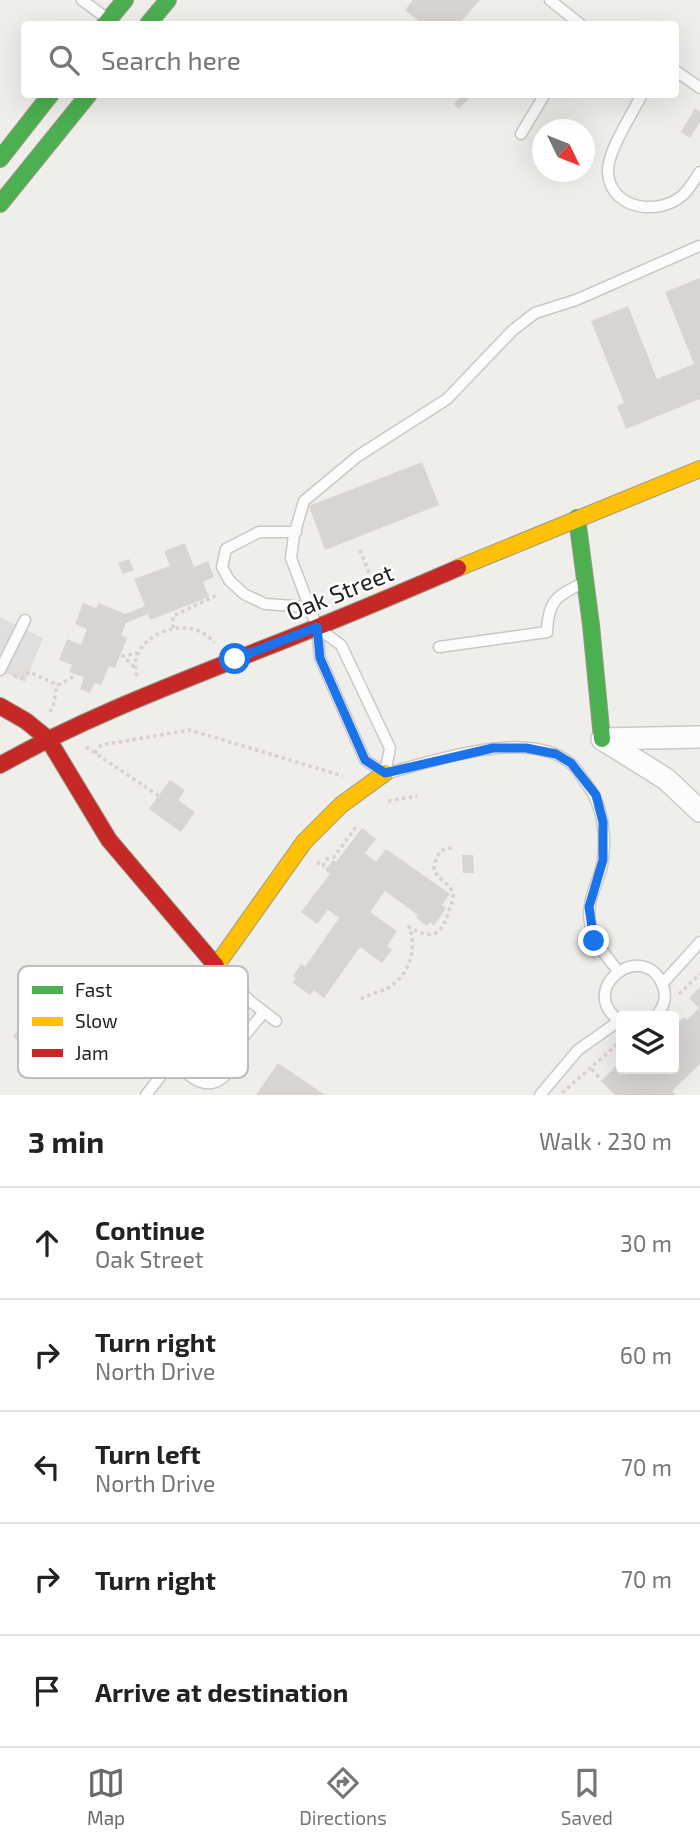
<!DOCTYPE html>
<meta charset="utf-8">
<style>
body{margin:0;font-family:"Exo 2",sans-serif;background:#f2f2f2;color:#222}
.controls{position:absolute;right:21px;bottom:21px;display:grid;overflow:hidden;border-radius:7px;box-shadow:0 7px 28px #0002}
.controls button{width:63px;height:63px;display:grid;place-items:center;padding:0;border:0;border-bottom:2px solid #e0e0e0;background:#fff;color:#222;font:35px sans-serif}
.compass{position:absolute;left:532px;top:119px;width:63px;height:63px;border-radius:50%;background:#fff;box-shadow:0 7px 28px #0002;rotate:133deg}
.stop{position:absolute;width:21px;height:21px;margin:-16px;border:5px solid #1a73e8;border-radius:50%;background:#fff}
.stop.end{background:#1a73e8;border-color:#fff;box-shadow:0 2px 7px #0008}
.list{margin:0;padding:0;list-style:none}
h2{display:flex;justify-content:space-between;align-items:center;height:91px;margin:0;padding:0 28px;font-size:30px}
h2 small{font-size:23px;font-weight:400;color:#767676}
.list li{display:grid;grid-template-columns:46px 1fr auto;gap:21px;align-items:center;box-sizing:border-box;height:112px;padding:0 28px;border-top:2px solid #e0e0e0}
.list b{display:block;font-size:26px;white-space:nowrap}
.list p{margin:0;font-size:23px;white-space:nowrap;color:#767676}
.list em{font-size:23px;font-style:normal;color:#767676}
.icon{flex:none;width:38px;height:38px;fill:none;stroke:currentColor;stroke-width:2;stroke-linecap:round;stroke-linejoin:round}
.map{position:relative;flex:none;width:700px;height:1095px;overflow:hidden}
.search{position:absolute;background:#fff;box-shadow:0 7px 28px #0002;left:21px;right:21px;top:21px;height:77px;display:flex;align-items:center;gap:18px;box-sizing:border-box;padding:0 24px;border-radius:7px;color:#767676;font-size:26px}
.sheet{height:651px;background:#fff}
nav{display:flex;justify-content:space-around;align-items:center;box-sizing:border-box;height:98px;border-top:2px solid #e0e0e0;background:#fff;font-size:19px;color:#767676}
nav a{display:grid;justify-items:center;gap:4px}
nav .on{color:#6a6968}
.map>svg:first-child{display:block}
.parking{fill:#e0dfde}
.building{fill:#d7d4d2}
.lines{fill:none;stroke-linecap:round;stroke-linejoin:round}
.lane-casing{stroke:#c9c8c7;stroke-width:13}
.street-casing{stroke:#c9c8c7;stroke-width:24}
.fast-casing{stroke:#999a82;stroke-width:18}
.slow-casing{stroke:#999a82;stroke-width:18}
.jam-casing{stroke:#999a82;stroke-width:18}
.path{stroke:#dccecd;stroke-width:3.5;stroke-dasharray:3.5 3.5;stroke-linecap:butt}
.lane{stroke:#fdfcfc;stroke-width:10}
.street{stroke:#fdfcfc;stroke-width:21}
.fast{stroke:#4caf50;stroke-width:16}
.slow{stroke:#ffc107;stroke-width:16}
.jam{stroke:#c62828;stroke-width:16}
.route{stroke:#1a73e8;stroke-width:9}
.labels{text-anchor:middle;stroke-width:5;stroke-linejoin:round;paint-order:stroke}
.street-label{font-size:24px;fill:#222;stroke:#fff}
.key{fill:#fff;stroke:#bdbdbd;stroke-width:2}
.key-label{font-size:19px;fill:#222}
</style>
<div class="map">
<svg width="700" height="1095" viewBox="0 0 700 1095">
<rect width="100%" height="100%" fill="#f0eeeb"/>
<path class="parking" d="M0 617 43 638 25 682 8 674H0Z"/>
<path class="building" d="M413 0H480L459 24H422L405 10Z
M462 94 469 98 459 109 454 104Z
M695 108 700 112V122L690 138 681 132Z
M700 278V399L626 429 617 406 624 403 591 321 628 306 657 379 694 364 665 292Z
M422 462 439 505 325 550 309 506Z
M185 543 194 567 208 561 214 577 203 582 209 597 150 620 148 614 126 623 121 635 127 638 115 668 109 666 101 685 94 683 90 693 80 689 84 677 69 672 72 665 59 660 67 639 81 645 87 629 75 624 83 603 96 608 99 603 125 614 145 606 134 579 170 566 164 551Z
M129 559 134 570 123 574 118 563Z
M170 780 185 790 178 800 195 812 181 832 149 809Z
M362 828 376 839 365 853 376 862 386 849 450 894 442 905 446 908 434 926 430 922 427 926 416 918 418 915 385 891 370 912 397 931 387 946 392 950 382 963 360 947 324 998 314 990 310 995 293 983 296 978 293 976 301 964 305 967 339 918 328 910 317 924 301 912 330 874 325 870 333 860 336 862Z
M462 855H473L474 873H463Z
M700 987V1064L672 1091 676 1095H615L601 1081 621 1061V1069H674V1027L684 1017 687 1020 699 1008 689 998Z
M30 1013 65 1037 48 1061 13 1037Z
M278 1063 325 1095H256Z"/>
<g class="lines">
<g class="lane-casing">
<path id="lane" d="M82 0 105 17
M550 0 580 24
M676 71 700 88
M642 94C633 113 606 153 608 173 611 211 661 216 684 194 690 188 695 179 700 172
M521 134 545 94
M296 532H259L226 549 222 567 229 580 244 594 265 604 309 607
M322 631 341 645 390 748 385 773 365 760 320 658 317 627 291 558 294 535 304 501 358 456 447 399 513 330 535 313 576 300 699 246
M439 647 547 632C548 601 556 596 583 583
M0 670 25 620
M388 773C437 760 525 729 569 762 576 767 581 776 586 783 602 804 606 832 603 859 602 874 592 889 590 905 585 932 603 952 618 971
M218 968 250 1001 276 1021
M663 983 700 942
M621 1022C573 989 645 937 663 986 667 997 664 1007 656 1016
M206 1028 218 1032 235 1047C237 1070 216 1094 193 1078 185 1073 181 1064 177 1055 183 1039 190 1032 206 1028Z
M235 1047 264 1012
M146 1095 177 1055
M540 1095 578 1050 619 1021"/>
</g>
<g class="street-casing">
<path id="street" d="M602 739 666 779 700 811
M602 739 700 737"/>
</g>
<g class="fast-casing">
<path id="fast" d="M105 24 125 0
M148 24 168 0
M0 159 51 94
M0 204 89 94
M577 518 591 625 602 739"/>
</g>
<g class="slow-casing">
<path id="slow" d="M458 568 700 469
M216 966 304 842 341 805 385 773"/>
</g>
<g class="jam-casing">
<path id="jam" d="M0 706 26 721 48 739 109 840 216 966
M0 765C82 719 169 686 257 651 324 625 391 597 458 568"/>
</g>
<path class="path" d="M360 550 372 580
M173 628V616L217 595
M134 667 123 656 138 653
M14 676 22 678 29 672 58 685 75 676
M137 676C124 636 191 610 214 643
M50 712 53 707 57 684
M86 747 159 796
M95 753 101 745 190 730 343 776
M388 801 417 796
M317 862 323 866 327 859 334 857 358 824
M679 994 700 974
M361 999C369 994 380 992 388 988 409 976 418 948 409 927 433 941 442 935 449 910 451 905 454 899 453 894 451 883 434 878 434 867 434 863 438 855 440 851L454 847
M592 1069 601 1080
M562 1093 621 1041"/>
<use href="#lane" class="lane"/>
<use href="#street" class="street"/>
<use href="#fast" class="fast"/>
<use href="#slow" class="slow"/>
<use href="#jam" class="jam"/>
</g>
<g class="lines">
<path class="route" d="M235 659 317 627 320 658 365 760 385 773 493 748H526L556 754 571 763 596 795 603 822V860L589 907 594 941"/>
</g>
<g class="labels">
<g class="street-label">
<text transform="translate(340 593) rotate(-22)" y="8">Oak Street</text>
</g>
</g>
<rect x="18" y="966" width="230" height="112" rx="10" class="key"/>
<rect x="32" y="986" width="31" height="8" fill="#4caf50"/>
<rect x="32" y="1017" width="31" height="9" fill="#ffc107"/>
<rect x="32" y="1049" width="31" height="8" fill="#c62828"/>
<g class="key-label">
<text x="75" y="997">Fast</text>
<text x="75" y="1028">Slow</text>
<text x="75" y="1060">Jam</text>
</g>
</svg>
<div class="controls">
<button><svg class="icon" aria-label="layers" viewBox="0 0 24 24"><path d="M12 4l9 5-9 5-9-5zM3 14l9 5 9-5"/></svg></button>
</div>
<svg class="compass" viewBox="-18 -18 36 36"><path d="M0-13l5 13h-10z" fill="#e53935"/><path d="M0 13l5-13h-10z" fill="#767676"/></svg>
<div class="stop" style="left:235px;top:659px"></div>
<div class="stop end" style="left:594px;top:941px"></div>
<div class="search"><svg class="icon" aria-label="search" viewBox="0 0 24 24"><circle cx="10" cy="10" r="6"/><path d="M15 15l6 6"/></svg>Search here</div>
</div>
<section class="sheet">
<h2>3 min<small>Walk · 230 m</small></h2>
<ul class="list">
<li><svg class="icon" aria-label="ahead" viewBox="0 0 24 24"><path d="M12 20V5M6 11l6-6 6 6"/></svg><div><b>Continue</b><p>Oak Street</p></div><em>30 m</em></li>
<li><svg class="icon" aria-label="right" viewBox="0 0 24 24"><path d="M7 20v-9h11M14 6l5 5-5 5"/></svg><div><b>Turn right</b><p>North Drive</p></div><em>60 m</em></li>
<li><svg class="icon" aria-label="left" viewBox="0 0 24 24"><path d="M17 20v-9H6M10 6l-5 5 5 5"/></svg><div><b>Turn left</b><p>North Drive</p></div><em>70 m</em></li>
<li><svg class="icon" aria-label="right" viewBox="0 0 24 24"><path d="M7 20v-9h11M14 6l5 5-5 5"/></svg><div><b>Turn right</b></div><em>70 m</em></li>
<li><svg class="icon" aria-label="arrive" viewBox="0 0 24 24"><path d="M6 21V4h12l-3 4 3 4H6"/></svg><div><b>Arrive at destination</b></div></li>
</ul>
</section>
<nav>
<a class="on"><svg class="icon" aria-label="map" viewBox="0 0 24 24"><path d="M3 6l6-2 6 2 6-2v14l-6 2-6-2-6 2zM9 4v14M15 6v14"/></svg>Map</a>
<a><svg class="icon" aria-label="directions" viewBox="0 0 24 24"><path d="M12 3l9 9-9 9-9-9zM9 14v-3h6M13 9l2 2-2 2"/></svg>Directions</a>
<a><svg class="icon" aria-label="saved" viewBox="0 0 24 24"><path d="M7 4h10v16l-5-4-5 4z"/></svg>Saved</a>
</nav>
